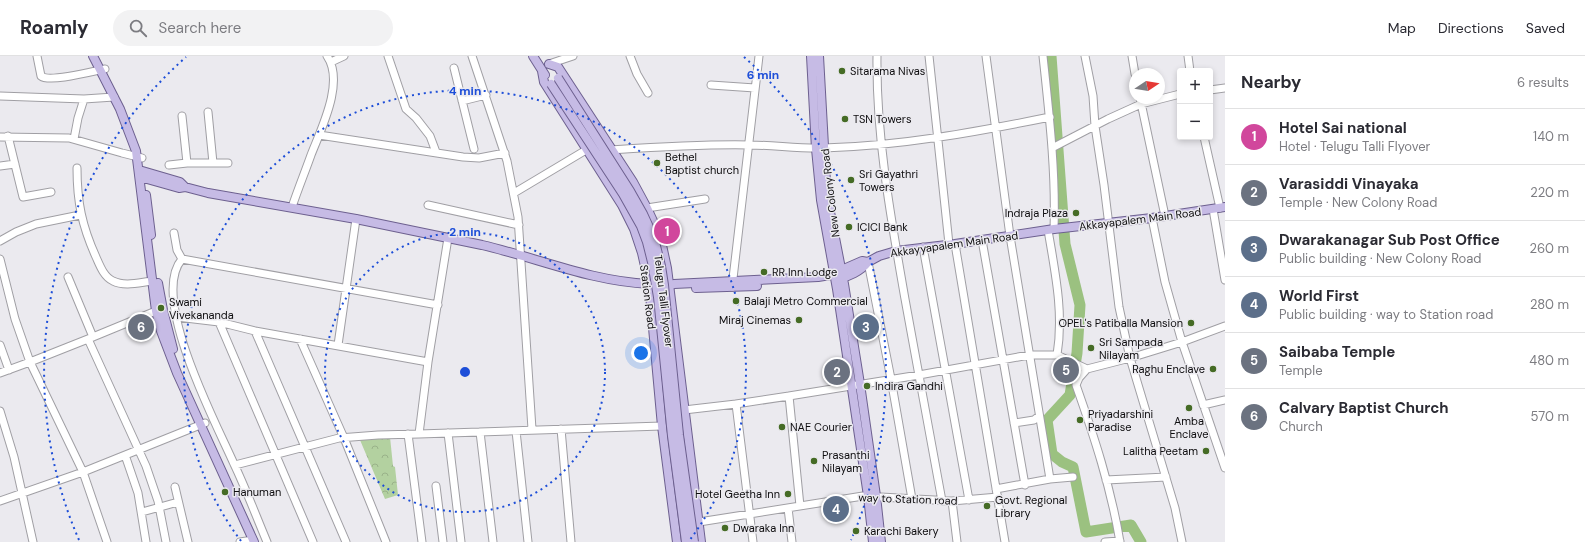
<!DOCTYPE html>
<meta charset="utf-8">
<style>
body{margin:0;font-family:"DM Sans",sans-serif;background:#f2f2f3;color:#2b2b33}
.controls{position:absolute;right:12px;top:12px;display:grid;overflow:hidden;border-radius:4px;box-shadow:0 2px 6px #0003}
.controls button{width:36px;height:36px;display:grid;place-items:center;padding:0;border:0;border-bottom:1px solid #e1e1e2;background:#fff;color:#2b2b33;font:20px sans-serif}
.compass{position:absolute;left:1129px;top:12px;width:36px;height:36px;border-radius:50%;background:#fff;box-shadow:0 2px 6px #0003;rotate:78deg}
.you{position:absolute;left:641px;top:297px;width:14px;height:14px;margin:-10px;border:3px solid #fff;border-radius:50%;background:#1a73e8;box-shadow:0 0 0 6px #1a73e833}
.badge{display:grid;place-items:center;width:26px;height:26px;border-radius:50%;background:#456b25;color:#fff;font-size:13px;font-weight:700}
.pin{position:absolute;translate:-50% -50%;border:2px solid #fff;box-shadow:0 1px 4px #0006}
.list{margin:0;padding:0;list-style:none}
h2{display:flex;justify-content:space-between;align-items:center;height:52px;margin:0;padding:0 16px;font-size:17px}
h2 small{font-size:13px;font-weight:400;color:#7c7c81}
.list li{display:grid;grid-template-columns:26px 1fr auto;gap:12px;align-items:center;box-sizing:border-box;height:56px;padding:0 16px;border-top:1px solid #e1e1e2}
.list b{display:block;font-size:15px;white-space:nowrap}
.list p{margin:0;font-size:13px;white-space:nowrap;color:#7c7c81}
.list em{font-size:13px;font-style:normal;color:#7c7c81}
.icon{flex:none;width:22px;height:22px;fill:none;stroke:currentColor;stroke-width:2;stroke-linecap:round;stroke-linejoin:round}
.map{position:relative;flex:none;width:1225px;height:486px;overflow:hidden}
header{display:flex;align-items:center;gap:24px;box-sizing:border-box;height:56px;padding:0 20px;background:#fff;border-bottom:1px solid #e1e1e2}
header strong{font-size:19px}
nav{display:flex;gap:22px;margin-inline-start:auto;font-size:14px}
.search{width:280px;height:36px;background:#f2f2f3;display:flex;align-items:center;gap:10px;box-sizing:border-box;padding:0 14px;border-radius:22px;color:#7c7c81;font-size:15px}
main{display:flex}
aside{flex:1;background:#fff}
.map>svg:first-child{display:block}
.park{fill:url(#park-crowns)}
.lines{fill:none;stroke-linecap:round;stroke-linejoin:round}
.river{stroke:#9bc180;stroke-width:11}
.minor-casing{stroke:#a09fa4;stroke-width:9}
.major-casing{stroke:#6d608f;stroke-width:10}
.minor{stroke:#fff;stroke-width:7}
.major{stroke:#c6bbe5;stroke-width:8}
.major-bridge-casing{stroke:#6d608f;stroke-width:10;stroke-linecap:butt}
.major-bridge{stroke:#c6bbe5;stroke-width:8}
.ring{fill:none;stroke:#1d4ed8;stroke-width:2;stroke-dasharray:2 4}
.poi-dot{fill:#456b25;stroke:#ebeaef;stroke-width:1.5}
.labels{text-anchor:middle;stroke-width:3;stroke-linejoin:round;paint-order:stroke}
.poi-label{font-size:11px;fill:#0d0c0e;stroke:#ebeaef;text-anchor:start}
.street-label{font-size:11px;fill:#0d0c0e;stroke:#ebeaef}
.centre{fill:#1d4ed8;stroke:#ebeaef;stroke-width:2}
.ring-label{font-size:12px;text-anchor:middle;font-weight:bold;fill:#1d4ed8;stroke:#ebeaef;stroke-width:3;stroke-linejoin:round;paint-order:stroke}
</style>
<header>
<strong>Roamly</strong>
<div class="search"><svg class="icon" aria-label="search" viewBox="0 0 24 24"><circle cx="10" cy="10" r="6"/><path d="M15 15l6 6"/></svg>Search here</div>
<nav><a>Map</a><a>Directions</a><a>Saved</a></nav>
</header>
<main>
<div class="map">
<svg width="1225" height="486" viewBox="0 0 1225 486">
<defs>
<pattern id="park-crowns" width="20" height="18" patternUnits="userSpaceOnUse"><rect width="20" height="18" fill="#b3d1a0"/><path d="M2 6a3 3 0 1 1 6 0M12 15a3 3 0 1 1 6 0" fill="none" stroke="#99b289"/></pattern>
</defs>
<rect width="100%" height="100%" fill="#ebeaef"/>
<path class="park" d="M390 381 393 410 395 411 398 439 385 443 360 384Z"/>
<g class="lines">
<path class="river" d="M1051 0 1065 188 1080 249 1077 297 1070 339 1047 364 1052 398 1062 406 1073 411 1086 476 1131 469 1141 486"/>
<g class="minor-casing">
<path id="minor" d="M37 0 41 20C49 27 94 15 105 13
M388 0 406 53 416 62 430 80 436 96
M472 0 507 105 518 161 532 373
M630 0 637 18 648 37
M877 0C876 81 891 163 905 243 917 310 930 378 942 445
M929 0 949 188
M986 0 1010 180 1050 423
M1043 0C1049 57 1056 115 1054 173
M1085 0 1093 40 1095 70 1104 129 1119 251 1130 302 1182 286 1165 226 1152 162
M1132 0 1135 18
M1188 0 1190 15
M331 6 344 0
M549 8 573 0
M454 12 474 93
M711 29 755 32
M1210 34 1225 32
M0 40 84 43
M1140 42 1165 160
M462 45 486 39
M208 56 213 107
M182 60 187 107
M319 79 463 101 479 102 505 97
M8 80 23 141 51 136
M0 81 69 82 122 97 142 102
M1204 81 1220 152
M74 83 78 62 84 43 114 41
M1052 92 1108 63 1141 48 1180 38
M612 94C658 91 703 88 749 89 774 89 799 93 824 92 900 90 976 76 1050 61
M169 109 187 107H228
M0 110 15 108
M77 112C77 146 82 170 96 201 100 210 104 221 113 225 125 231 141 226 153 225
M514 137 586 94
M428 149 519 169
M292 151C298 133 305 116 311 99 321 73 345 26 327 0
M647 152 705 143
M1213 153 1225 224
M1048 174C1055 216 1064 257 1057 299
M174 177 177 194 182 203 438 249
M982 184 1025 429
M0 185 16 176 36 168 80 159
M955 188 1005 486
M923 191 969 444
M0 203 15 263 30 306 88 283 156 255
M182 203C149 241 216 367 234 408 246 433 256 460 267 486
M868 206 891 323 912 443
M68 221 93 281
M732 231 759 0
M177 261 219 266 255 275
M219 266 313 486
M1225 270 1182 286 1225 412
M88 283 146 410 158 445 166 486
M300 283 344 382 386 486
M0 289 9 314
M338 289 356 163
M1087 313 1079 322 1076 329C1094 380 1111 432 1120 486
M0 317 30 306 83 416 107 486
M789 340 919 319 1029 299H1057L1087 313 1130 302 1175 452 1182 486
M736 348 789 340 800 450
M1203 349 1225 344
M684 354 736 348 753 486
M0 355 14 401 33 486
M1014 367 1034 364 1039 360
M561 373 571 486
M516 375 528 486
M480 376 493 486
M448 377 461 486
M408 378 422 486
M419 378 662 370
M125 399 138 437 146 486
M235 409 339 382 378 379 419 378 428 306 448 182
M1106 424 1166 421
M436 430 443 486
M175 431 188 486
M996 433 1050 423 1073 421
M0 445 83 416 205 367
M952 445 957 486
M788 452 792 486
M142 456 178 446
M699 466 863 440 952 445 998 441
M240 486 253 484
M346 486 255 275 428 306
M1105 486 1120 485"/>
</g>
<g class="major-casing">
<path id="major" d="M93 0 120 53 136 95 156 255 161 275 177 317 254 486
M533 0 545 19
M811 0 816 93 821 144 837 233 868 440 873 486
M819 0 826 126 830 156 844 228 860 328 876 440 881 486
M549 8 558 11 633 126 647 152 660 180 667 212 701 486
M542 15 544 26 622 149 634 173 642 197 649 228 662 370 677 486
M139 114 180 126 185 131
M140 121 179 132 185 131 208 137 356 163 482 189C538 202 590 225 649 228
M146 139 151 179
M838 223C848 221 861 215 868 206
M158 227 163 254 173 293
M669 230 674 228 818 221 830 219 862 205 868 206 879 200 896 195 955 188 1054 173 1152 162 1225 151
M696 232 757 230"/>
</g>
<use href="#minor" class="minor"/>
<use href="#major" class="major"/>
<g class="major-bridge-casing">
<path id="major-bridge" d="M558 22 630 135 643 158 654 182 661 210 664 229 679 379 694 486
M551 28 623 138 641 170 647 186 652 206 658 241 672 380 686 486"/>
</g>
<use href="#major-bridge" class="major-bridge"/>
</g>
<g class="ring">
<circle cx="465" cy="316" r="140"/>
<path d="M241 485A281 281 0 1 1 689 485"/>
<path d="M79 484A421 421 0 0 1 186 1M744 1A421 421 0 0 1 851 484"/>
</g>
<g class="poi-dot">
<circle cx="842" cy="15" r="4"/>
<circle cx="845" cy="63" r="4"/>
<circle cx="657" cy="107" r="4"/>
<circle cx="851" cy="124" r="4"/>
<circle cx="1076" cy="157" r="4"/>
<circle cx="849" cy="171" r="4"/>
<circle cx="764" cy="216" r="4"/>
<circle cx="736" cy="245" r="4"/>
<circle cx="161" cy="252" r="4"/>
<circle cx="799" cy="264" r="4"/>
<circle cx="1191" cy="267" r="4"/>
<circle cx="1091" cy="292" r="4"/>
<circle cx="1213" cy="313" r="4"/>
<circle cx="867" cy="330" r="4"/>
<circle cx="1189" cy="352" r="4"/>
<circle cx="1080" cy="364" r="4"/>
<circle cx="782" cy="371" r="4"/>
<circle cx="1206" cy="395" r="4"/>
<circle cx="814" cy="405" r="4"/>
<circle cx="225" cy="436" r="4"/>
<circle cx="788" cy="438" r="4"/>
<circle cx="987" cy="450" r="4"/>
<circle cx="725" cy="472" r="4"/>
<circle cx="856" cy="475" r="4"/>
</g>
<g class="labels">
<g class="poi-label">
<text x="850" y="19">Sitarama Nivas</text>
<text x="853" y="67">TSN Towers</text>
<text x="665" y="105">Bethel<tspan x="665" dy="13">Baptist church</tspan></text>
<text x="859" y="122">Sri Gayathri<tspan x="859" dy="13">Towers</tspan></text>
<text x="1068" y="161" text-anchor="end">Indraja Plaza</text>
<text x="857" y="175">ICICI Bank</text>
<text x="772" y="220">RR Inn Lodge</text>
<text x="744" y="249">Balaji Metro Commercial</text>
<text x="169" y="250">Swami<tspan x="169" dy="13">Vivekananda</tspan></text>
<text x="791" y="268" text-anchor="end">Miraj Cinemas</text>
<text x="1183" y="271" text-anchor="end">OPEL's Patiballa Mansion</text>
<text x="1099" y="290">Sri Sampada<tspan x="1099" dy="13">Nilayam</tspan></text>
<text x="1205" y="317" text-anchor="end">Raghu Enclave</text>
<text x="875" y="334">Indira Gandhi</text>
<text x="1088" y="362">Priyadarshini<tspan x="1088" dy="13">Paradise</tspan></text>
<text x="1189" y="369" text-anchor="middle">Amba<tspan x="1189" dy="13">Enclave</tspan></text>
<text x="790" y="375">NAE Courier</text>
<text x="1198" y="399" text-anchor="end">Lalitha Peetam</text>
<text x="822" y="403">Prasanthi<tspan x="822" dy="13">Nilayam</tspan></text>
<text x="233" y="440">Hanuman</text>
<text x="780" y="442" text-anchor="end">Hotel Geetha Inn</text>
<text x="995" y="448">Govt. Regional<tspan x="995" dy="13">Library</tspan></text>
<text x="733" y="476">Dwaraka Inn</text>
<text x="864" y="479">Karachi Bakery</text>
</g>
<g class="street-label">
<text transform="translate(830 137) rotate(-97)" y="4">New Colony Road</text>
<text transform="translate(1140 163) rotate(-7)" y="4">Akkayapalem Main Road</text>
<text transform="translate(954 188) rotate(-8)" y="4">Akkayyapalem Main Road</text>
<text transform="translate(648 241) rotate(83)" y="4">Station Road</text>
<text transform="translate(664 245) rotate(83)" y="4">Telugu Talli Flyover</text>
<text transform="translate(908 443) rotate(2)" y="4">way to Station road</text>
</g>
</g>
<circle cx="465" cy="316" r="6" class="centre"/>
<g class="ring-label">
<text x="763" y="23">6 min</text>
<text x="465" y="39">4 min</text>
<text x="465" y="180">2 min</text>
</g>
</svg>
<div class="controls">
<button>+</button>
<button>−</button>
</div>
<svg class="compass" viewBox="-18 -18 36 36"><path d="M0-13l5 13h-10z" fill="#e53935"/><path d="M0 13l5-13h-10z" fill="#7c7c81"/></svg>
<div class="you"></div>
<div class="pin badge" style="left:667px;top:175px;background:#d1479c">1</div>
<div class="pin badge" style="left:837px;top:316px;background:#6b7280">2</div>
<div class="pin badge" style="left:866px;top:271px;background:#5c6f8a">3</div>
<div class="pin badge" style="left:836px;top:453px;background:#5c6f8a">4</div>
<div class="pin badge" style="left:1066px;top:314px;background:#6b7280">5</div>
<div class="pin badge" style="left:141px;top:271px;background:#6b7280">6</div>
</div>
<aside>
<h2>Nearby<small>6 results</small></h2>
<ul class="list">
<li><span class="badge" style="background:#d1479c">1</span><div><b>Hotel Sai national</b><p>Hotel · Telugu Talli Flyover</p></div><em>140 m</em></li>
<li><span class="badge" style="background:#6b7280">2</span><div><b>Varasiddi Vinayaka</b><p>Temple · New Colony Road</p></div><em>220 m</em></li>
<li><span class="badge" style="background:#5c6f8a">3</span><div><b>Dwarakanagar Sub Post Office</b><p>Public building · New Colony Road</p></div><em>260 m</em></li>
<li><span class="badge" style="background:#5c6f8a">4</span><div><b>World First</b><p>Public building · way to Station road</p></div><em>280 m</em></li>
<li><span class="badge" style="background:#6b7280">5</span><div><b>Saibaba Temple</b><p>Temple</p></div><em>480 m</em></li>
<li><span class="badge" style="background:#6b7280">6</span><div><b>Calvary Baptist Church</b><p>Church</p></div><em>570 m</em></li>
</ul>
</aside>
</main>
